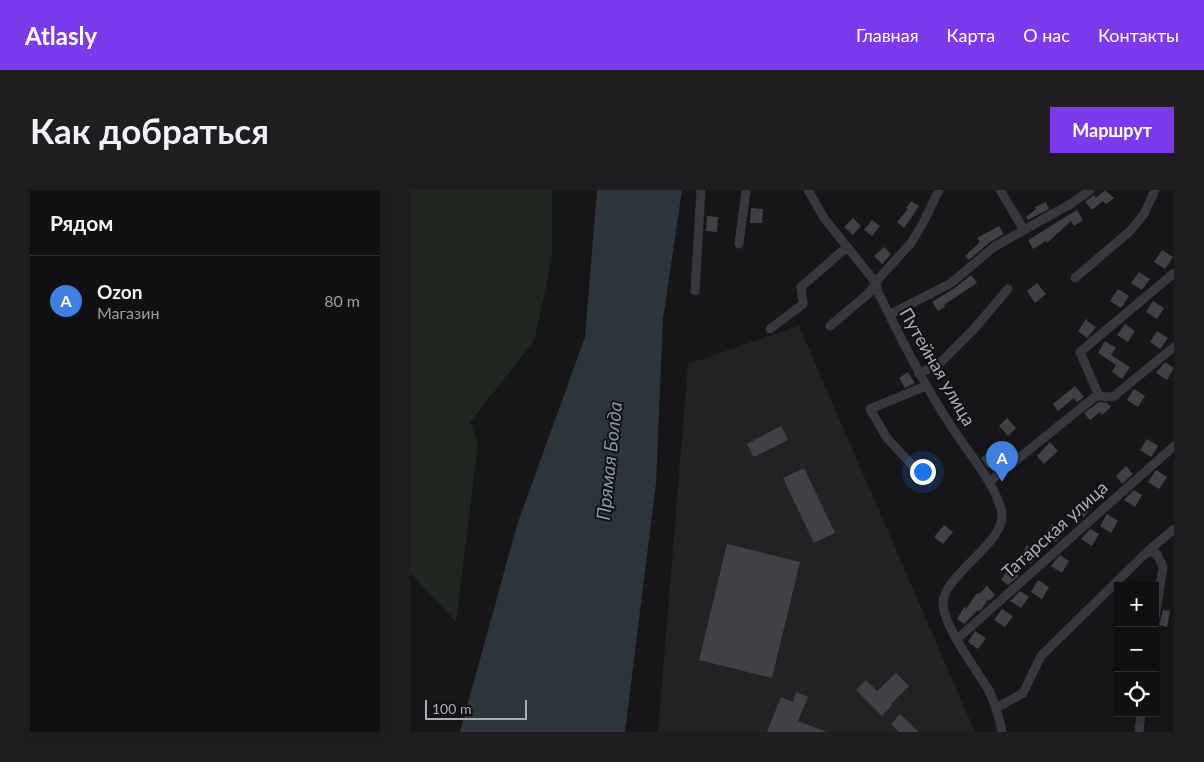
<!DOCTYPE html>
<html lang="ru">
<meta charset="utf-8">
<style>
body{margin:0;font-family:Lato,sans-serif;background:#1e1e20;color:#f1f3f6}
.controls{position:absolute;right:15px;bottom:15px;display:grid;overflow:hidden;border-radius:0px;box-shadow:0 2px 8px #0003}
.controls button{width:45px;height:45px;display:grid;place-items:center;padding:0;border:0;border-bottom:1px solid #303032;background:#101012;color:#f1f3f6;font:25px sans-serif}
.scale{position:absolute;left:15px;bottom:12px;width:102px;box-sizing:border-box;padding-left:5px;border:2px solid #a8adb8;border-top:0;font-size:14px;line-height:18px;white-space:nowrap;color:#a8adb8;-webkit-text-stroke:4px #111113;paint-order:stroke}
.you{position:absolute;left:512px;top:281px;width:18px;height:18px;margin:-12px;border:4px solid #fff;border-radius:50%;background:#1a73e8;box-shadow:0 0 0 8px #1a73e833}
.badge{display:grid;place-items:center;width:32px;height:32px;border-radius:50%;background:#7c3aed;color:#fff;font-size:16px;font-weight:700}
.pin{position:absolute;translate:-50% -41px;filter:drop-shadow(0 1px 2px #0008)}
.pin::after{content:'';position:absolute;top:26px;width:18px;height:15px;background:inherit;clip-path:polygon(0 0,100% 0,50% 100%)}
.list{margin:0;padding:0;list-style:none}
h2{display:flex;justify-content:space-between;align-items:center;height:65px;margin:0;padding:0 20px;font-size:21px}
h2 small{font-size:16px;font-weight:400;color:#9c9d9f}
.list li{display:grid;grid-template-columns:32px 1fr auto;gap:15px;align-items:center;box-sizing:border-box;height:90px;padding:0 20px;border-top:1px solid #303032}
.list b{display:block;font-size:19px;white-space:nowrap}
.list p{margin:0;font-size:16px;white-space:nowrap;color:#9c9d9f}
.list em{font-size:16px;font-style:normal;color:#9c9d9f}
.icon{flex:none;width:28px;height:28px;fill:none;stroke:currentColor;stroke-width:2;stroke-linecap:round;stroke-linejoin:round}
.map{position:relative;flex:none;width:764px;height:542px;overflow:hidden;border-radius:0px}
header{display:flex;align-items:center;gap:30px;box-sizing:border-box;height:70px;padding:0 25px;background:#7c3aed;color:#fff}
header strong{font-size:24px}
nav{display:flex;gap:28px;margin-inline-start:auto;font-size:18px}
.intro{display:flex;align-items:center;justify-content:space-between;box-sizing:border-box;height:120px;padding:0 30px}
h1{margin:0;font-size:35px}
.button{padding:12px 22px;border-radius:0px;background:#7c3aed;color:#fff;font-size:18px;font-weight:700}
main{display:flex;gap:30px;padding:0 30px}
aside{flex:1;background:#101012;border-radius:0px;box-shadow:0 2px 8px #0003}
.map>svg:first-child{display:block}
.built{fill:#222225}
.green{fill:#1e261f}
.water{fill:#2c353c}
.building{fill:#404145}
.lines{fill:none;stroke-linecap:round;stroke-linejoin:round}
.street{stroke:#37383d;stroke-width:9}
.labels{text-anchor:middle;stroke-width:4;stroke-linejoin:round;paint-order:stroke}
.street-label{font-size:18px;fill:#a8adb8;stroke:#111113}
.water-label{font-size:19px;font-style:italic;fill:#7f9bb3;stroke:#111113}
</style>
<header>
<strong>Atlasly</strong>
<nav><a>Главная</a><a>Карта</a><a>О нас</a><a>Контакты</a></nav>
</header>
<div class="intro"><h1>Как добраться</h1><a class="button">Маршрут</a></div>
<main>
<aside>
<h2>Рядом<small></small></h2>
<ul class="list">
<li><span class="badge" style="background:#3f7fe0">A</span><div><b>Ozon</b><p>Магазин</p></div><em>80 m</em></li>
</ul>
</aside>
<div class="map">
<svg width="764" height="542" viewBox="0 0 764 542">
<rect width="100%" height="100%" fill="#161618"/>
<path class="built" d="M389 136 565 542H248L278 174Z"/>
<path class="green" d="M0 0H142V69L124 151 60 232 68 254 46 432 0 382Z"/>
<path class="water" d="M187 0H272L253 129 246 293 215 542H50L107 335 175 147Z"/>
<path class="building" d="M695 0 704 8 696 14 693 11 682 20 675 12 684 5 686 8Z
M501 11 509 16 494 38 487 32 498 19 496 18Z
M636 12 639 19 618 30 616 27 626 19 625 17Z
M341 18 353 19 352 33H340Z
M667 20 673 30 664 36 661 31 637 53 636 51 623 59 618 50Z
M297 26 308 27 307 42 296 41Z
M443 28 451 36 443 45 434 37Z
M462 30 470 36 462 46 454 40Z
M589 36 594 44 580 52 559 70 555 66 570 52 567 48Z
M474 57 481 64 472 74 464 66Z
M752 60 763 67 755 79 744 72Z
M729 82 740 89 732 100 721 93Z
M561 85 567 93 534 115 535 117 528 121 522 112 546 97Z
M627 93 636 104 625 113 617 101Z
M708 99 719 106 711 118 700 111Z
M743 111 754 118 747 129 736 122Z
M677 128V131L686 137 677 148 668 141Z
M715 134 725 141 718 152 707 145Z
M747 141 758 148 750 159 740 152Z
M695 151 706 158 701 165 720 177 712 189 702 182 706 175 688 163Z
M755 172 764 178 757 190 746 183Z
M498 182 505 193 495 198 489 188Z
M665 196 674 207 667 212 664 208 648 221 643 214Z
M724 199 735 206 728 217 717 210Z
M689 212 697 213 701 217 692 225 690 222 680 230 674 223Z
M597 228 606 238 598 246 589 236Z
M371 236 378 250 344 267 337 254Z
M737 249 748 256 741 267 730 260Z
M640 252 648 261 634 274 627 266Z
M581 260 589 269 578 278 571 268Z
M716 276 723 284 712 294 706 286Z
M394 278 425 343 404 353 373 288Z
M746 280 757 287 749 299 738 292Z
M724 300 732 305 725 317 714 310Z
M672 310 682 317 674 327 664 321Z
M697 324 708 331 701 343 690 336Z
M642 334 653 341 646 352 635 345Z
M534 335 543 342 533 354 524 347Z
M680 339 689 344 682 356 671 349Z
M317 354 390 372 362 488 289 470Z
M617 355 628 363 621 374 610 367Z
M650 365 659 371 652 383 641 376Z
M598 379 609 386 598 395 591 390Z
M628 390 639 397 632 409 621 402Z
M577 396 585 405 579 411 578 409 572 419 569 421 568 420 554 434 547 429 554 417 556 419 567 403 569 404Z
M610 401 619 407 611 418 600 411Z
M592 419 603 426 595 437 584 430Z
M753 420 760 421 757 437 749 435Z
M565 441 576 448 568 459 558 452Z
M486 483 499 496 481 514 482 515 472 526 446 500 456 490 467 501Z
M386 502 398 507 388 531 417 542H357L371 507 383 512Z
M490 524 509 542H489L481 534Z"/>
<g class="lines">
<path class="street" d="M398 0 414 28 466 93 468 102C491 149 514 195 543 239 560 265 582 289 591 319 601 350 535 383 533 412 532 434 566 479 578 499 585 512 589 527 592 542
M590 0 614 40
M329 54 336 0
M665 88 720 41 734 24 745 0
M285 101 291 0
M479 125 541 93 584 57 662 13 680 0
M420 136 459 103 470 87 501 53 513 33 529 0
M360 139 393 114 391 97 437 57
M509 184 531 172 564 139 598 99
M689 206 670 162 764 83
M502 275 477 248 460 219 516 196
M579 292 686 206C693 205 698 209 704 206L764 157
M738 361 747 364 753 377 745 428
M547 449 764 256
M586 518 613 503 631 466 738 361 764 339
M729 542 731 523"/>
</g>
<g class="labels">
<g class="street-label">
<text transform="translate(527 177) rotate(60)" y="6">Путейная улица</text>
<text transform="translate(645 340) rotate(-42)" y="6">Татарская улица</text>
</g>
<g class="water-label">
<text transform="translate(199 271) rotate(-84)" y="7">Прямая Болда</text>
</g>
</g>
</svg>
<div class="controls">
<button>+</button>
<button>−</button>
<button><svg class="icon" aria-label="locate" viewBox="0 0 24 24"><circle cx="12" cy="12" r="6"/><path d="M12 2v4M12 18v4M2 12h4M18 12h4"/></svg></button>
</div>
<div class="scale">100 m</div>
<div class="you"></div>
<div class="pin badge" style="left:592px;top:292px;background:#3f7fe0">A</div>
</div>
</main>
